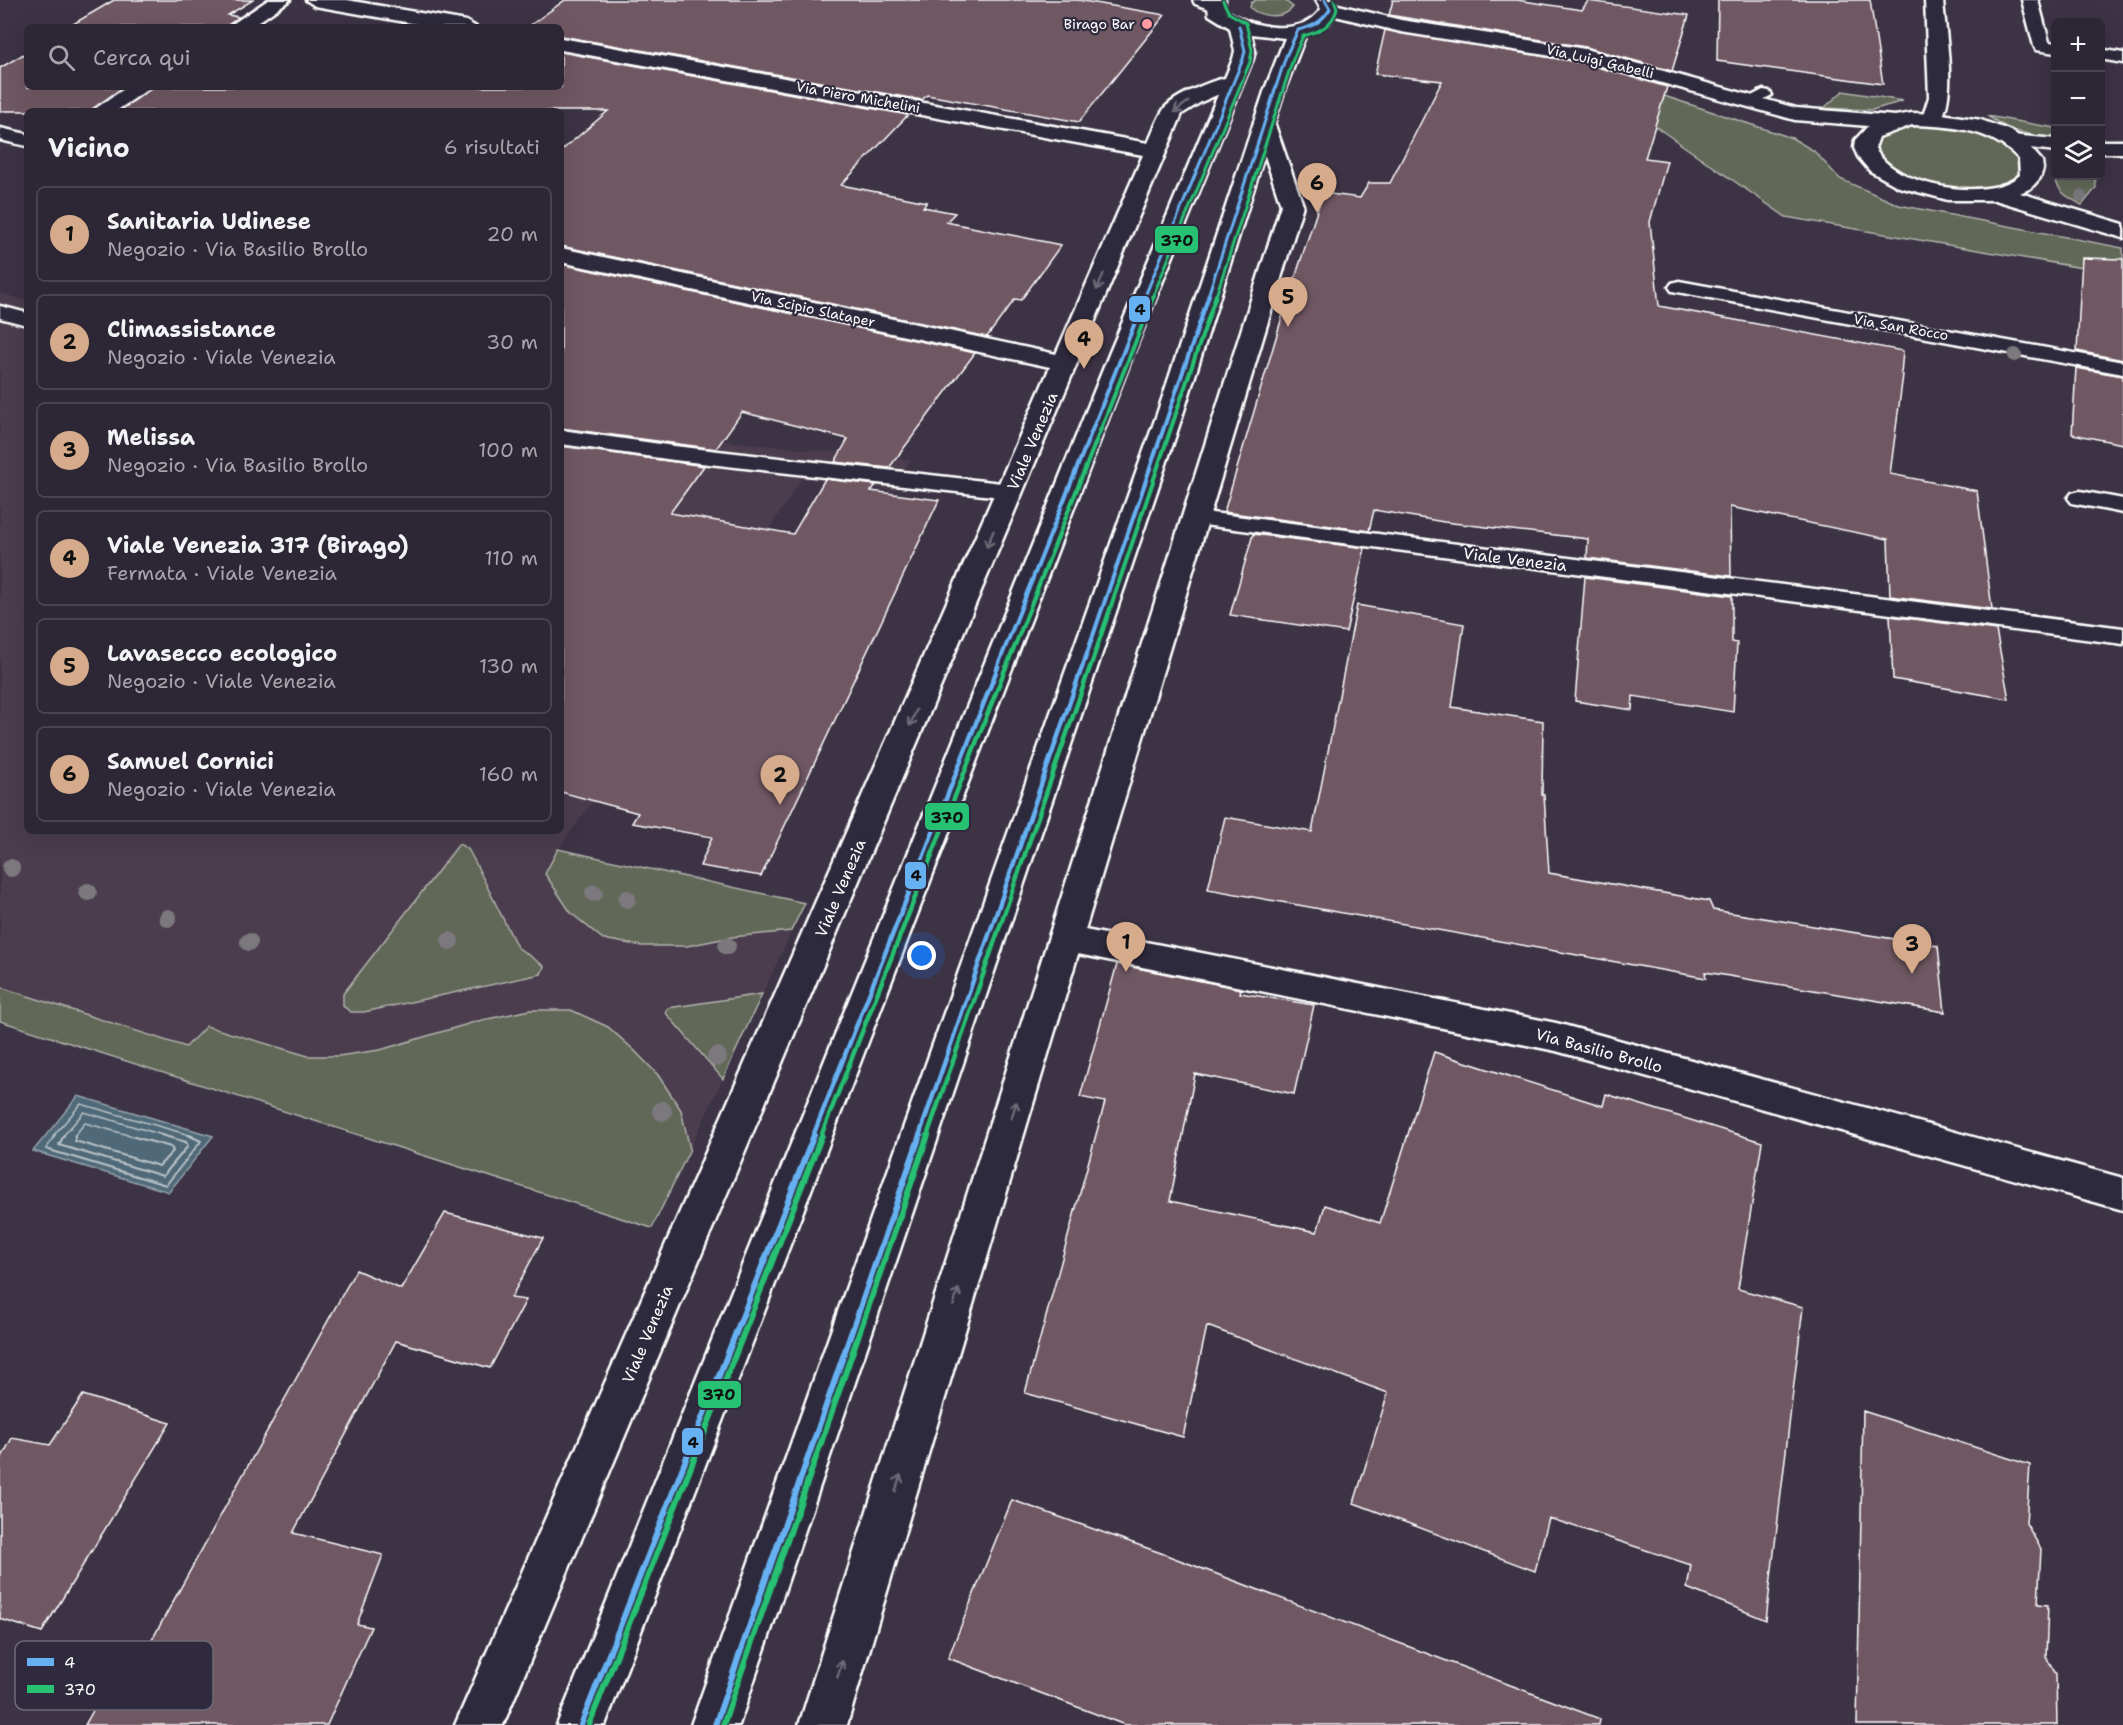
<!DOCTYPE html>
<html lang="it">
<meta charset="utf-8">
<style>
body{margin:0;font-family:"Shantell Sans",sans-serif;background:#352e3c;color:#f1f3f6}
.controls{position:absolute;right:18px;top:18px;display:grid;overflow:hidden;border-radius:9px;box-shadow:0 6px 24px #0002}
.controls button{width:54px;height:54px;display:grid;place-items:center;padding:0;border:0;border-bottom:2px solid #48434f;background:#2d2634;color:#f1f3f6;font:30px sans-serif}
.you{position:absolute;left:922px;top:956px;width:21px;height:21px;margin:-15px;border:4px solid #fff;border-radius:50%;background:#1a73e8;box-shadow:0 0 0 9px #1a73e833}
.badge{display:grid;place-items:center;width:39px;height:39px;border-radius:50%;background:#d6ab8b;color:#111;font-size:20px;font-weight:700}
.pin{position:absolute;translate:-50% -50px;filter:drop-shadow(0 2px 3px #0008)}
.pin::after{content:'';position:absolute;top:32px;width:21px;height:18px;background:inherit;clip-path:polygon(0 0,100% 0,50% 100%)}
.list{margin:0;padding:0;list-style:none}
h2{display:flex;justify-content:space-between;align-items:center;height:78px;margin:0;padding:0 24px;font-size:26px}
h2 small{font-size:20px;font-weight:400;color:#a7a5ac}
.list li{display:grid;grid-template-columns:39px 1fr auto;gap:18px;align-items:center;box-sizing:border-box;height:96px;margin:0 12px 12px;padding:0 12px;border:2px solid #48434f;border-radius:9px}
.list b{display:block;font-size:22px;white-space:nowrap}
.list p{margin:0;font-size:20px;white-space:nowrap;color:#a7a5ac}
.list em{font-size:20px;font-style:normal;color:#a7a5ac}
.icon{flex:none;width:33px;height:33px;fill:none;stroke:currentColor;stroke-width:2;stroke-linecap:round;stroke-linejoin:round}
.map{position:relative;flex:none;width:2123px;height:1725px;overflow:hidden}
.search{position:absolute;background:#2d2634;box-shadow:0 6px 24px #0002;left:24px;top:24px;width:540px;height:66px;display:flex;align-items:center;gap:15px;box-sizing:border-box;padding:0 21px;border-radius:9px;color:#a7a5ac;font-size:22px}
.panel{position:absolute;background:#2d2634;box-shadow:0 6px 24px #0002;left:24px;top:108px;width:540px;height:726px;border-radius:9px}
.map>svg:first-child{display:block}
.built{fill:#4c3e4e}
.green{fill:#626759;stroke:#b0b3ac;stroke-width:1.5}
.water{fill:#506978;stroke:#96a5ae;stroke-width:1.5}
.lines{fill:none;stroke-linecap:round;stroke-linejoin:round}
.shore-far1{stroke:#b9c3c9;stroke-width:1.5}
.shore{stroke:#b9c3c9;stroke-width:2}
.building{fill:#705863;stroke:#fff;stroke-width:1.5}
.lane-casing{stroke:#fff;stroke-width:5}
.street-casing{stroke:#fff;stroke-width:5}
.secondary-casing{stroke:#fff;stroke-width:5}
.primary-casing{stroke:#fff;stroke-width:5}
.lane{fill:#2f2a3d;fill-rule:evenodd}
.street{fill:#2f2a3d;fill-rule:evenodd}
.secondary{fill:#2f2a3d;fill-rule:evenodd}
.primary{fill:#2f2a3d;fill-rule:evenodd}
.bus-1-far3-casing{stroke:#2f2a3d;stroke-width:6}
.bus-1-far2-casing{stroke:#2f2a3d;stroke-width:8}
.bus-1-far1-casing{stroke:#2f2a3d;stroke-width:9}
.bus-1-casing{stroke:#2f2a3d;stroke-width:10}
.bus-2-far3-casing{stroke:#2f2a3d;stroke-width:6}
.bus-2-far2-casing{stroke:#2f2a3d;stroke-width:8}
.bus-2-far1-casing{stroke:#2f2a3d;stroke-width:9}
.bus-2-casing{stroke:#2f2a3d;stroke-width:10}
.bus-1-far3{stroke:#66b1f2;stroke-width:3}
.bus-1-far2{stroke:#66b1f2;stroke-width:4}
.bus-1-far1{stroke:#66b1f2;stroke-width:4.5}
.bus-1{stroke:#66b1f2;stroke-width:6}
.bus-2-far3{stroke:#26c172;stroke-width:3}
.bus-2-far2{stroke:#26c172;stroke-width:4}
.bus-2-far1{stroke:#26c172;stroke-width:4.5}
.bus-2{stroke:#26c172;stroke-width:6}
.tree{fill:#7c797e}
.oneway{stroke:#6d6a77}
.poi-dot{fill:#ff9aa2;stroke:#2f2a3d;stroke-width:2}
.labels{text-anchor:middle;stroke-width:4.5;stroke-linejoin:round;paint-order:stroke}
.far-poi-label{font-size:14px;fill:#fff;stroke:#2f2a3d;text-anchor:end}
.far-street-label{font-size:14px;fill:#fff;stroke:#2f2a3d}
.street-label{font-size:16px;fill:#fff;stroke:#2f2a3d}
.key{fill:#2f2a3d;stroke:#6d6a77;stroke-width:1.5}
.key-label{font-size:16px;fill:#fff}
.line-badge{stroke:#2f2a3d;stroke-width:2}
.pale-badge-label{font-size:16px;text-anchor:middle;font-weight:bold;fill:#111}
</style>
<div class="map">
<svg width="2123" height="1725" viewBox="0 0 2123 1725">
<rect width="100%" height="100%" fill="#3c3345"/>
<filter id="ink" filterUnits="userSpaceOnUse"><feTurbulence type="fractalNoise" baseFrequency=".0167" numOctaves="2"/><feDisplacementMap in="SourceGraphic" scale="12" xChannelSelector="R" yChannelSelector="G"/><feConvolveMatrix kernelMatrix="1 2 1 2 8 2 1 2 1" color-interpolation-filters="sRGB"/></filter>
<g filter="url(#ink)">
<path class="built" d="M0 293 27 301V831H561V424L910 460 895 491 802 478 593 801 558 849 805 903 666 1200 0 987Z"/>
<path class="green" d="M1256 0H1284L1293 7C1284 20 1261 17 1250 8L1251 3Z
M1564 63 1792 138 1814 151 1840 179 1899 205 2123 248V275L1786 217Z
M1843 91 1903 101 1872 110 1824 108Z
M1987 116 2055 128V140L2011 130Z
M1927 123C1957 128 2016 133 2021 170 1997 208 1888 187 1874 146L1878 137 1906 125Z
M2055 175 2095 176 2096 188 2082 205C2069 198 2056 192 2055 175Z
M459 844 468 849 474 860 517 947 544 966 541 974 364 1012H351L343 1006V994Z
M558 849 805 903 791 931 732 937 687 946H642L603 939 571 913 545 874Z
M0 987 186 1047 206 1026 308 1056H338L380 1050 478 1021 530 1010H571L608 1027 634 1050 658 1075 681 1110 690 1149 652 1228 0 1021Z
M762 994 723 1079 665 1012 668 1008Z"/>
<path class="water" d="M78 1096 213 1136 169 1192 33 1151Z"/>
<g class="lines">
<path class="shore-far1" d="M53 1136 81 1104 193 1136
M63 1136 84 1112 166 1136
M74 1136 85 1123 132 1136"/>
<path class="shore" d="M55 1135 46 1149 166 1185 201 1141 188 1135
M64 1135 59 1145 163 1176 188 1146 186 1142 161 1135
M75 1135V1141L159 1166 173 1151 171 1147 127 1135"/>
</g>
<path class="building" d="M114 0H253L228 15 239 17 226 27H68Z
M565 0H1078L1165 15 1079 122 927 95 922 100 561 36V27H528Z
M1393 0H1517L1582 10 1588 1 1689 15 1672 71 1585 47 1389 15Z
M1718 0H1870L1883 84 1717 61Z
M1385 30 1583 63 1667 87 1645 158 1667 161 1650 222 1659 306 1903 351 1901 374 1903 375 1890 474 1977 491 1992 609 1890 596 1888 539 1730 507 1731 576 1587 558 1588 539 1444 522 1374 510 1369 531 1224 512 1283 314 1323 193 1360 198 1369 183H1390L1442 81 1375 74Z
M27 52V87H123L90 111H0V68Z
M561 52 908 115 841 185 927 202 923 207 955 213 946 222 1061 245 1021 300 1015 299 987 337 561 246V151L608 111H120L153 87H561Z
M2082 258 2123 259V360L2077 351Z
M561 264 975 353 889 468 835 462 848 439 742 412 716 449 561 428Z
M2076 368 2123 376V444L2072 434Z
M561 446 704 466 670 513 793 534 825 479 876 485 871 491 939 500 761 876 700 866 712 837 632 823 638 813 561 792Z
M1253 534 1365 548 1346 632 1230 615Z
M1585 577 1732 596V642L1737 643 1733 712 1633 696 1632 710 1575 701Z
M1357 605 1464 624 1452 707 1543 721 1542 795H1544L1549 873 1709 901 1713 910 1938 946 1945 1012 1705 972 1706 978 1208 889 1225 817 1312 832Z
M1890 616 1996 630 2009 699 1893 679Z
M1117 964 1241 989 1240 993 1314 1005 1294 1094 1195 1074 1170 1201 1317 1232 1325 1205 1380 1223 1434 1052 1603 1106 1606 1094 1762 1142 1738 1289 1803 1307 1766 1620 1687 1588 1691 1565 1549 1518 1535 1571 1354 1503 1388 1393 1207 1326 1183 1437 1025 1393 1105 1102 1080 1097Z
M445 1213 543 1238 511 1298 526 1300 490 1368 396 1341 293 1533 383 1555 357 1624 371 1627 327 1725H85L116 1670 132 1676 356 1270 401 1289Z
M83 1395 170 1423 42 1632 0 1619V1461L12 1438 50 1445Z
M1863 1411 2030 1465 2026 1523 2041 1549 2038 1604 2048 1605 2046 1657 2056 1674 2057 1725H1857Z
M1012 1500 1161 1553 1600 1719 1599 1725H1125L948 1658Z"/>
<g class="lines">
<g class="lane-casing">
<path id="lane" d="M2022 0H2038L2049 42 2056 43V53L2036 50 2034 46Z
M2100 49 2123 53V63L2100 59Z
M1763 90 1769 91 1772 95 1751 106 1742 101Z
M1679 281 2123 362V374L1672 291 1669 287 1672 283Z
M0 306 27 313V325L0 318Z
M561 430 674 446 1010 484 1018 486 1022 491 1018 496 1010 498 674 460 561 444Z
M2080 491 2123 499V513L2072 503 2068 498 2072 493Z
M1196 511 2123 628V644L1188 523 1184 518 1188 513Z"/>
</g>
<g class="street-casing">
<path id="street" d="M268 0H290L251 27H228Z
M306 0H347L466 21 476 27H434L315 6Z
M1925 0H1943C1945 33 1958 97 1939 123H1925L1922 119 1929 97Z
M561 38 1148 143C1153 133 1157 119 1164 109 1173 96 1225 73 1240 77L1243 81 1240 85 1201 102 1182 114 503 1725H455L1050 367 561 262V248L1056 354 1143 155 561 50Z
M127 87H151L116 111H92Z
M1264 116 1271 118 1274 122 1303 205 1085 930 1556 1023 2123 1178V1210L1556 1051 1078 954 847 1725H799L1281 205 1254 122 1257 118Z
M0 128 27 134V146L0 140Z
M2011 135 2056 139V151L2004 145 2000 141 2004 137Z
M2100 141H2123V153H2100Z"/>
</g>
<g class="secondary-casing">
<path id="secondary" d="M1193 0H1219L1224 5 1215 11 1195 4Z
M1330 3 1401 20 1585 49 1796 108 1895 116 1912 113 1942 114 1981 120 2011 131 2023 139 2042 161 2043 169 2040 178 2031 188 2020 193 2123 224V238L1995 200H1948L1899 187 1870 171 1858 157 1854 148 1855 140 1868 126 1795 120 1583 61 1401 32 1323 13 1321 9 1323 5ZM1912 125C1952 126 1991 129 2019 159L2020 175C1990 203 1892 187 1875 148L1879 137Z"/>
</g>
<g class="primary-casing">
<path id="primary" d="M1207 0H1225V9C1249 28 1302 38 1321 9L1316 0H1334L1339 9 1329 24 1306 34 1285 89 1183 414 739 1725H691L1157 414 1265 89 1285 38 1251 34 1255 51 1253 59 1134 352 605 1725H557L1110 352 1233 59 1235 51 1230 28 1209 15Z"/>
</g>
<use href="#lane" class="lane"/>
<use href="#street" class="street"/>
<use href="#secondary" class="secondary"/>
<use href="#primary" class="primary"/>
<g class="bus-1-far3-casing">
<path id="bus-1-far3" d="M1145 296 1243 59 1245 51 1239 26
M1208 296 1286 56 1298 30C1312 27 1322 22 1330 9L1325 0"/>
</g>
<g class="bus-1-far2-casing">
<path id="bus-1-far2" d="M997 668 1146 295
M1082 668 1209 295"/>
</g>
<g class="bus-1-far1-casing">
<path id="bus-1-far1" d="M813 1136 998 667
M919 1136 1082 667"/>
</g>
<g class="bus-1-casing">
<path id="bus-1" d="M581 1725 814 1135
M715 1725 920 1135"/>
</g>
<g class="bus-2-far3-casing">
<path id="bus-2-far3" d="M1153 296 1250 62 1252 50 1246 23 1229 13 1223 1
M1216 296 1293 59 1303 36C1319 32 1332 26 1337 9L1334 0"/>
</g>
<g class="bus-2-far2-casing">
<path id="bus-2-far2" d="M1006 668 1154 295
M1090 668 1216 295"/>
</g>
<g class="bus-2-far1-casing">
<path id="bus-2-far1" d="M821 1136 1006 667
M927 1136 1090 667"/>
</g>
<g class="bus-2-casing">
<path id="bus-2" d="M589 1725 822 1135
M723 1725 928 1135"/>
</g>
<use href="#bus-1-far3" class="bus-1-far3"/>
<use href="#bus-1-far2" class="bus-1-far2"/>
<use href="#bus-1-far1" class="bus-1-far1"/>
<use href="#bus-1" class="bus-1"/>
<use href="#bus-2-far3" class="bus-2-far3"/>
<use href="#bus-2-far2" class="bus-2-far2"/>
<use href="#bus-2-far1" class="bus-2-far1"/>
<use href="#bus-2" class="bus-2"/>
</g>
<g class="tree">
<circle cx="2081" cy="196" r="6"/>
<circle cx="2015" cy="355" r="7"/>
<circle cx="11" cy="868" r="9"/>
<circle cx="88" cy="892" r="9"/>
<circle cx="594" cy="893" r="9"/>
<circle cx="627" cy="899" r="9"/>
<circle cx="168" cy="918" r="9"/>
<circle cx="450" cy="941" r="9"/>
<circle cx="249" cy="942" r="9"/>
<circle cx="727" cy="946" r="9"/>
<circle cx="717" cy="1057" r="10"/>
<circle cx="662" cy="1111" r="10"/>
</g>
<defs><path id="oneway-shaft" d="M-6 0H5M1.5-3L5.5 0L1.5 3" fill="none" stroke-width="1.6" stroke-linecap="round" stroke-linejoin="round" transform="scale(1.5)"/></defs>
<g class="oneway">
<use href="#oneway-shaft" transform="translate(1181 107) rotate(144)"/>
<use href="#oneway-shaft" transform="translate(1100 282) rotate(113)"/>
<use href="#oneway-shaft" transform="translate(990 539) rotate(113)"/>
<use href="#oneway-shaft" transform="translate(913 718) rotate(113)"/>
<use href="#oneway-shaft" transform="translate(1014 1110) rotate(-73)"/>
<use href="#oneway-shaft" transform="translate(956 1297) rotate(-73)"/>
<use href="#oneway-shaft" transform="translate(898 1483) rotate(-73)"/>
<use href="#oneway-shaft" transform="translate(840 1669) rotate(-73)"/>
</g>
</g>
<circle class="poi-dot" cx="1147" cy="24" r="6"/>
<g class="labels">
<g class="far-poi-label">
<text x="1135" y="29">Birago Bar</text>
</g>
<g class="far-street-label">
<text transform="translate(1600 61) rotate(13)" y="5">Via Luigi Gabelli</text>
<text transform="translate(858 97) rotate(10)" y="5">Via Piero Michelini</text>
<text transform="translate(813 309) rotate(12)" y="5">Via Scipio Slataper</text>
<text transform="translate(1901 327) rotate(10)" y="5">Via San Rocco</text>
</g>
<g class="street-label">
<text transform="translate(1032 441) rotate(-67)" y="6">Viale Venezia</text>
<text transform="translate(1515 559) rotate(7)" y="6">Viale Venezia</text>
<text transform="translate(840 888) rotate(-67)" y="6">Viale Venezia</text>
<text transform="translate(1599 1050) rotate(15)" y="6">Via Basilio Brollo</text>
<text transform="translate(647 1334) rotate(-67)" y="6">Viale Venezia</text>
</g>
</g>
<rect x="15" y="1641" width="198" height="69" rx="9" class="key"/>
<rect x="27" y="1658" width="27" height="8" fill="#66b1f2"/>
<rect x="27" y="1685" width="27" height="8" fill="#26c172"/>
<g class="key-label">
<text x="64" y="1668">4</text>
<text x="64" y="1695">370</text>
</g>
<g class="line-badge">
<rect x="1154" y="225" width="45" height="29" rx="6" fill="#26c172"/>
<rect x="1128" y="295" width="23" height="28" rx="6" fill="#66b1f2"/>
<rect x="924" y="802" width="46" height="29" rx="6" fill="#26c172"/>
<rect x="904" y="861" width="23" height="29" rx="6" fill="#66b1f2"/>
<rect x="697" y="1380" width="45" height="29" rx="6" fill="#26c172"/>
<rect x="681" y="1427" width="23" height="29" rx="6" fill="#66b1f2"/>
</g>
<g class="pale-badge-label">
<text x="1177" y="246">370</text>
<text x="1140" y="315">4</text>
<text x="947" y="823">370</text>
<text x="916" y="881">4</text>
<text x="719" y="1400">370</text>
<text x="693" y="1448">4</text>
</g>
</svg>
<div class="controls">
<button>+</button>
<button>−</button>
<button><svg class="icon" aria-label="layers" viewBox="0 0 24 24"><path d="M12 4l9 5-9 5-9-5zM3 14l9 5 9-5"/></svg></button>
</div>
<div class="you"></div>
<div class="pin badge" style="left:1126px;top:972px">1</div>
<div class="pin badge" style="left:780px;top:805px">2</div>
<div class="pin badge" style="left:1912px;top:974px">3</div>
<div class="pin badge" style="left:1084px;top:369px">4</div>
<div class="pin badge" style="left:1288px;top:327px">5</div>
<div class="pin badge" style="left:1317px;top:213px">6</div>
<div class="search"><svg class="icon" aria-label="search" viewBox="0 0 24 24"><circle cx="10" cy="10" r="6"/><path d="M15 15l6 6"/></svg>Cerca qui</div>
<section class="panel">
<h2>Vicino<small>6 risultati</small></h2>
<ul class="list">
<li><span class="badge">1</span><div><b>Sanitaria Udinese</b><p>Negozio · Via Basilio Brollo</p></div><em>20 m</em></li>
<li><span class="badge">2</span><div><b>Climassistance</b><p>Negozio · Viale Venezia</p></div><em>30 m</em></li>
<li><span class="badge">3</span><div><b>Melissa</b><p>Negozio · Via Basilio Brollo</p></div><em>100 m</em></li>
<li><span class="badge">4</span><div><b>Viale Venezia 317 (Birago)</b><p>Fermata · Viale Venezia</p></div><em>110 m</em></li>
<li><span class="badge">5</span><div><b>Lavasecco ecologico</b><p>Negozio · Viale Venezia</p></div><em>130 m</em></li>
<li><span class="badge">6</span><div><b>Samuel Cornici</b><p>Negozio · Viale Venezia</p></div><em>160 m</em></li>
</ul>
</section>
</div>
